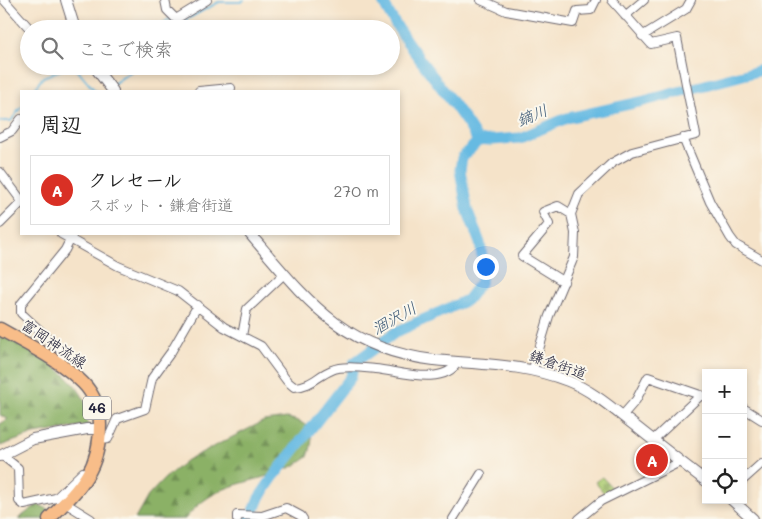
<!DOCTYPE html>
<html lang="ja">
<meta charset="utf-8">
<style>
body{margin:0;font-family:Mali,"Klee One",sans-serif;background:#f6f6f6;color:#222}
.controls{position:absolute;right:15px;bottom:15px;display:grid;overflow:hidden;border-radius:0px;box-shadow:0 2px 8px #0003}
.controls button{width:45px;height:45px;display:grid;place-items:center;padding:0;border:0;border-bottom:1px solid #e0e0e0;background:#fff;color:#222;font:25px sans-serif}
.you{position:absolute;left:485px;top:266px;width:18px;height:18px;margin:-12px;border:4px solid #fff;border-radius:50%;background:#1a73e8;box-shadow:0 0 0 8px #1a73e833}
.badge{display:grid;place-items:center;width:32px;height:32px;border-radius:50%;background:#d93025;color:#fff;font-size:16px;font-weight:700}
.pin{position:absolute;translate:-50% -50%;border:2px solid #fff;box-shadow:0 1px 5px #0006}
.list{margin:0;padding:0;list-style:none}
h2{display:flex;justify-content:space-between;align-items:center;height:65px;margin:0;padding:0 20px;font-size:21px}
h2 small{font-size:16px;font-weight:400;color:#767676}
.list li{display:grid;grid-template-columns:32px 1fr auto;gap:15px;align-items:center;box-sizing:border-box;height:70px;margin:0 10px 10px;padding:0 10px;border:1px solid #e0e0e0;border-radius:0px}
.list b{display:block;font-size:19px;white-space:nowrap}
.list p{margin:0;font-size:16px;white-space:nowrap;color:#767676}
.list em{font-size:16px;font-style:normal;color:#767676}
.icon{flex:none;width:28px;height:28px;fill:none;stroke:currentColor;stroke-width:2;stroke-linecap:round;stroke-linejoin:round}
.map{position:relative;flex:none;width:762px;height:519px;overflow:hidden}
.search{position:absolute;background:#fff;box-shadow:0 2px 8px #0003;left:20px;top:20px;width:380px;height:55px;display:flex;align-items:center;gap:12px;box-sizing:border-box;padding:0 18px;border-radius:28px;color:#767676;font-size:19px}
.panel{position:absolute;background:#fff;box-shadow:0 2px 8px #0003;left:20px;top:90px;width:380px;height:145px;border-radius:0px}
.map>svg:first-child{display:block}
.forest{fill:url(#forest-firs);stroke:#566a50}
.cemetery{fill:url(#cemetery-stones);stroke:#687858}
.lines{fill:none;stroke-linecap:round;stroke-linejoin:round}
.stream{stroke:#66bae2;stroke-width:2}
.river{stroke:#66bae2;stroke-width:11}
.minor-casing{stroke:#6c666d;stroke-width:10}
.tertiary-casing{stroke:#6c666d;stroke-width:12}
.primary-casing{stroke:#6c666d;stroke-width:15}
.minor{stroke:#fff;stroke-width:8}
.tertiary{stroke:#fff;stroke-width:10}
.primary{stroke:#f8bd89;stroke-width:12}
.labels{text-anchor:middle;stroke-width:4;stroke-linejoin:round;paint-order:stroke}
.shield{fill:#fbf7ec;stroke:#636270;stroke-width:1}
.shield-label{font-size:14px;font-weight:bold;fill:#22223b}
.street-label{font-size:15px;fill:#22223b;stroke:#fbf7ec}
.water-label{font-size:16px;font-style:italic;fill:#3a5775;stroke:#fbf7ec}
</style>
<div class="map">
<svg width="762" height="519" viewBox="0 0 762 519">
<defs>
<pattern id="forest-firs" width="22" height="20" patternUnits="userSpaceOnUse" patternTransform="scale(1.25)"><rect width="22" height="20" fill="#8bb166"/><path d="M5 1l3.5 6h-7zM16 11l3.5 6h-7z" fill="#719055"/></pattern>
<pattern id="cemetery-stones" width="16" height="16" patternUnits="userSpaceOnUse" patternTransform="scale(1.25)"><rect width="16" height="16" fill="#afce75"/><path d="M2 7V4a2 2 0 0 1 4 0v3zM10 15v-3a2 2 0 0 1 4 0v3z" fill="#96b166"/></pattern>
</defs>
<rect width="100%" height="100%" fill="#fbf7ec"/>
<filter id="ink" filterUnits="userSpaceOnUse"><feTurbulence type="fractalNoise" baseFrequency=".02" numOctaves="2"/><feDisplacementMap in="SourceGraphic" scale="10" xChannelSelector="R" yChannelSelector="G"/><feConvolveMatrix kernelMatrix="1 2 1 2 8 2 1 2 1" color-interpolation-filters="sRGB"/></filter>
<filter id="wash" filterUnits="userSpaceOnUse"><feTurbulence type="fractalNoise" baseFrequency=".0096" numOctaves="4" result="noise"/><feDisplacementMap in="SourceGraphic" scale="20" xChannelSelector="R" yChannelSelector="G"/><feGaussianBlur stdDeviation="1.12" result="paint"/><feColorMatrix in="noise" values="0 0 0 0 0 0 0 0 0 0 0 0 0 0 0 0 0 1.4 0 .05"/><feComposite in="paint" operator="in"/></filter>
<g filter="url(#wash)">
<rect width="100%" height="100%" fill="#f5e3c9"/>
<path class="forest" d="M0 333C27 350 64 366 81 394 87 403 87 415 88 425L34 434 0 446V424L8 419 0 415Z
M287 418C312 423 316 434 308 457 301 462 293 467 284 470 246 486 216 481 185 519H135L148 496 164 479 187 460 264 421Z
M38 504 47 509 53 519H18Z"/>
<path class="cemetery" d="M602 477 614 490 606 495 595 482Z"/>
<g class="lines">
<path class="stream" d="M154 29 169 19 178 24 219 2H241L244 0
M74 66 95 91
M113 84 139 66
M33 91 43 77 71 66
M0 121H11L21 107"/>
<path class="river" d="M382 0C407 51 450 92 478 141
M478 141 520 138 567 118 644 101 762 70
M250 519 259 498 274 476 351 377 354 363 396 332 467 300 480 283 484 269 480 243 467 209 460 170 462 158 478 141"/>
</g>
</g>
<g filter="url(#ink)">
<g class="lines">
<g class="minor-casing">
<path id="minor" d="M4 0 30 29
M165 0 167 10 176 19 207 0
M481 0 506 11 573 23 577 11 591 10 596 0
M625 16 644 0
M642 36 686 9 691 0
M199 91 231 88
M0 137 12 131 21 119
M683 138 710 202 730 237 736 245 762 260
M0 172 21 200
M0 224 21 203
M61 234 118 266 178 291 224 327 261 346 287 381 294 387C312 386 317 376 332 370 342 365 364 368 375 369 399 371 443 387 458 362
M564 282 522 256 549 224 543 212 558 206 571 214
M242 336 247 309 284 274
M59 364 63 352 21 313V304L65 250 73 234
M533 369 549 316 574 257 575 233 571 214 579 194 612 163 632 152 696 135 677 38 651 44 612 0
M743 408 762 420
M622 416 636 400 648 377 706 397
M101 440 108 439 117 419 145 409 152 378 171 352 198 305
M653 440 701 395
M3 456 18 468 19 501 24 505 56 498 83 472 87 474
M743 480 762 463
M65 503 91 519
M237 519V515L262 516 286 508 301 516 303 519
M453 519 481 474
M579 519 601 501 680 462"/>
</g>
<g class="tertiary-casing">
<path id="tertiary" d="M66 0 75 29
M94 66 113 91
M250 234C306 299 341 349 434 360 483 365 521 363 568 381 593 391 613 409 634 425 658 444 682 463 706 481
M0 456 33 439 87 429H100
M732 500 753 519"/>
</g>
<g class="primary-casing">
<path id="primary" d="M0 329C28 345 60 360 83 383 94 394 100 410 100 425 100 470 79 489 49 519"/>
</g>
<use href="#minor" class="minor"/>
<use href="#tertiary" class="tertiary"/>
<use href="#primary" class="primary"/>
</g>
</g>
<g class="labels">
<rect class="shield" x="83" y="396.5" width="28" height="23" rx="4"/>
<g class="shield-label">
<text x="97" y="413">46</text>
</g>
<g class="street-label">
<text transform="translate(54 344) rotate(34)" y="5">富岡神流線</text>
<text transform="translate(558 365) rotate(20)" y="5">鎌倉街道</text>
</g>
<g class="water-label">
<text transform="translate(532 115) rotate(-22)" y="6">鏑川</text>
<text transform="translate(394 318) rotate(-29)" y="6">涸沢川</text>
</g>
</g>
</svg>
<div class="controls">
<button>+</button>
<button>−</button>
<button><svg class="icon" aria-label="locate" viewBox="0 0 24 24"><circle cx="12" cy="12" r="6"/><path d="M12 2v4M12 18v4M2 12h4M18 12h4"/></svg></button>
</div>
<div class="you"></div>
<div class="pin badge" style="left:652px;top:460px">A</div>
<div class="search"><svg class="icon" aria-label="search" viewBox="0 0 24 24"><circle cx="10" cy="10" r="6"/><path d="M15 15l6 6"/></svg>ここで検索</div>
<section class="panel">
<h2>周辺<small></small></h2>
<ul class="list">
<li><span class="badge">A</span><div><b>クレセール</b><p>スポット · 鎌倉街道</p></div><em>270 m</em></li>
</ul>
</section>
</div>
